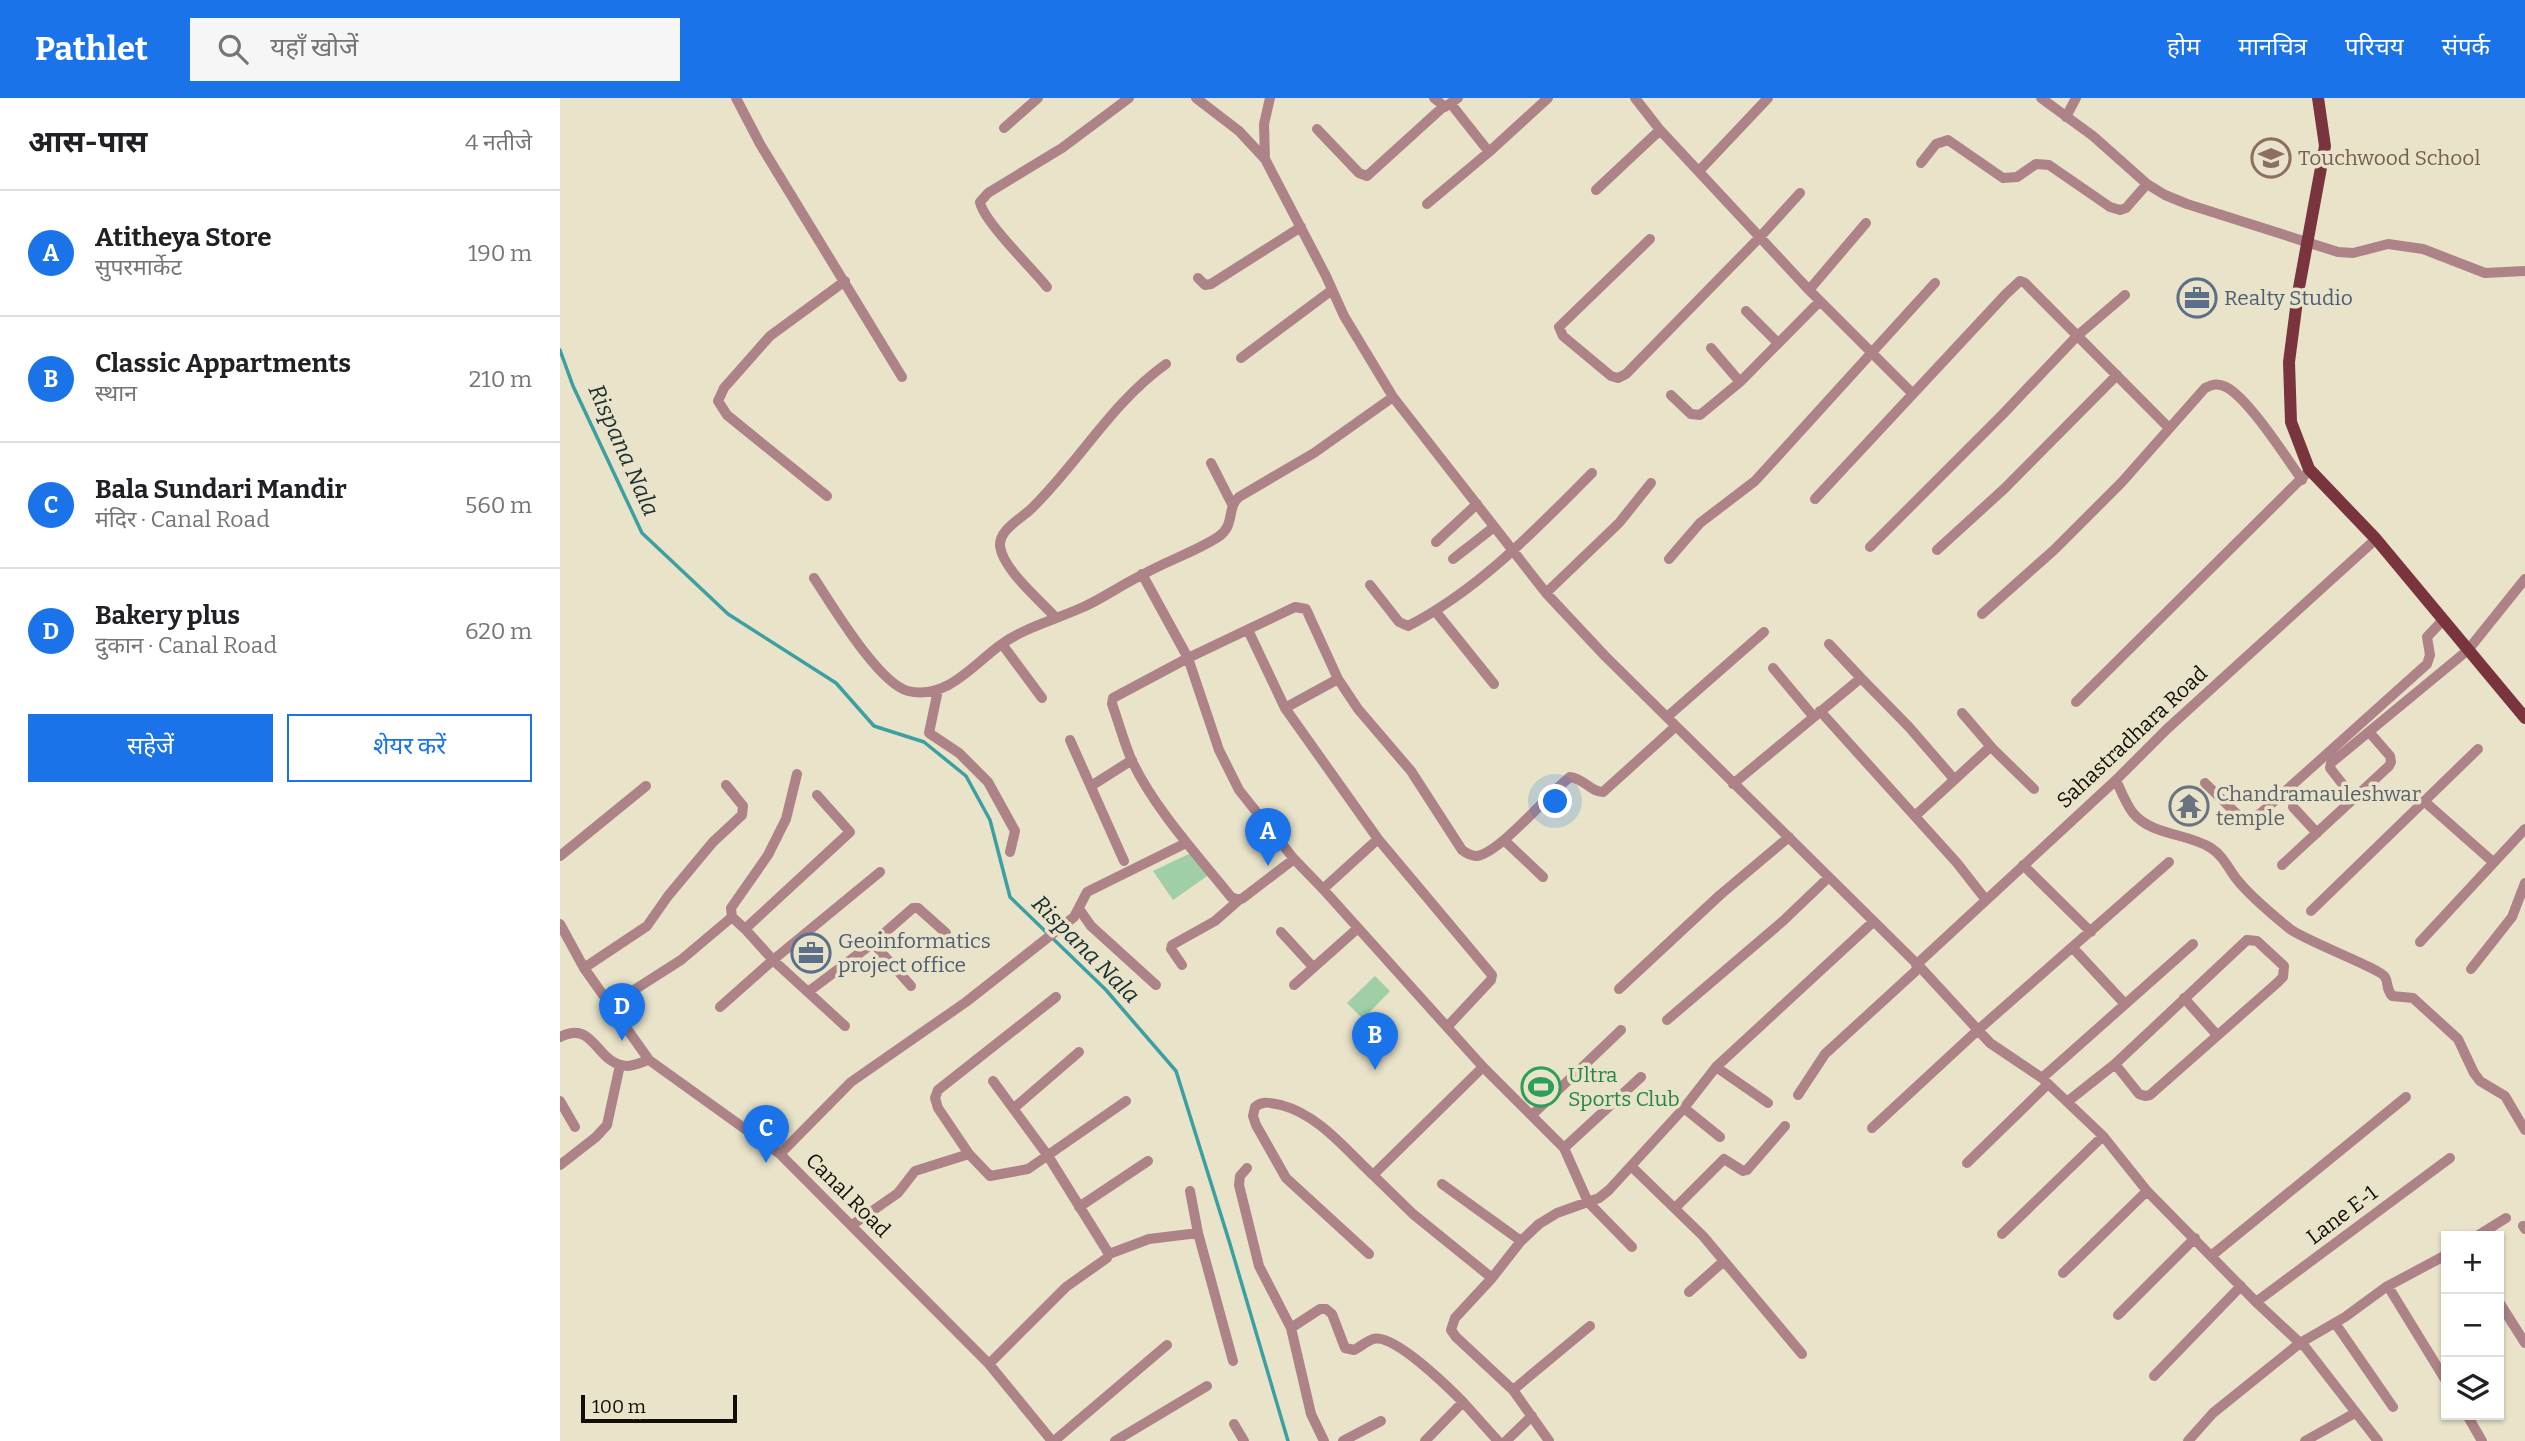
<!DOCTYPE html>
<html lang="hi">
<meta charset="utf-8">
<style>
body{margin:0;font-family:Bitter,"Noto Sans Devanagari",serif;background:#f6f6f6;color:#202124}
.controls{position:absolute;right:21px;bottom:21px;display:grid;overflow:hidden;border-radius:0px;box-shadow:0 2px 5px #0004}
.controls button{width:63px;height:63px;display:grid;place-items:center;padding:0;border:0;border-bottom:2px solid #e0e0e0;background:#fff;color:#202124;font:35px sans-serif}
.scale{position:absolute;left:21px;bottom:18px;width:156px;box-sizing:border-box;padding-left:7px;border:4px solid #100e06;border-top:0;font-size:19px;line-height:24px;white-space:nowrap;color:#100e06;-webkit-text-stroke:5px #e8e3c9;paint-order:stroke}
.you{position:absolute;left:996px;top:704px;width:24px;height:24px;margin:-18px;border:5px solid #fff;border-radius:50%;background:#1a73e8;box-shadow:0 0 0 10px #1a73e833}
.badge{display:grid;place-items:center;width:46px;height:46px;border-radius:50%;background:#1a73e8;color:#fff;font-size:23px;font-weight:700}
.pin{position:absolute;translate:-50% -58px;filter:drop-shadow(0 2px 4px #0008)}
.pin::after{content:'';position:absolute;top:37px;width:24px;height:21px;background:inherit;clip-path:polygon(0 0,100% 0,50% 100%)}
.list{margin:0;padding:0;list-style:none}
h2{display:flex;justify-content:space-between;align-items:center;height:91px;margin:0;padding:0 28px;font-size:30px}
h2 small{font-size:23px;font-weight:400;color:#757577}
.list li{display:grid;grid-template-columns:46px 1fr auto;gap:21px;align-items:center;box-sizing:border-box;height:126px;padding:0 28px;border-top:2px solid #e0e0e0}
.list b{display:block;font-size:26px;white-space:nowrap}
.list p{margin:0;font-size:23px;white-space:nowrap;color:#757577}
.list em{font-size:23px;font-style:normal;color:#757577}
.actions{display:flex;gap:14px;padding:21px 28px}
.actions a{flex:1;padding:16px 0;border:2px solid #1a73e8;border-radius:0px;text-align:center;font-size:24px;color:#1a73e8}
.actions .main{background:#1a73e8;color:#fff}
.icon{flex:none;width:38px;height:38px;fill:none;stroke:currentColor;stroke-width:2;stroke-linecap:round;stroke-linejoin:round}
.map{position:relative;flex:none;width:1965px;height:1343px;overflow:hidden}
header{display:flex;align-items:center;gap:42px;box-sizing:border-box;height:98px;padding:0 35px;background:#1a73e8;color:#fff}
header strong{font-size:33px}
nav{display:flex;gap:38px;margin-inline-start:auto;font-size:24px}
.search{width:490px;height:63px;background:#f6f6f6;display:flex;align-items:center;gap:18px;box-sizing:border-box;padding:0 24px;border-radius:0px;color:#757577;font-size:26px}
main{display:flex}
aside{flex:1;background:#fff}
.map>svg:first-child{display:block}
.green{fill:#a0cfa7}
.lines{fill:none;stroke-linecap:round;stroke-linejoin:round}
.stream{stroke:#3ca0a2;stroke-width:3.5}
.minor{stroke:#ad8387;stroke-width:10}
.major{stroke:#79343e;stroke-width:12}
.labels{text-anchor:middle;stroke-width:7;stroke-linejoin:round;paint-order:stroke}
.education-label{font-size:21px;fill:#785e54;stroke:#e8e3c9;text-anchor:start}
.service-label{font-size:21px;fill:#4e5e75;stroke:#e8e3c9;text-anchor:start}
.street-label{font-size:21px;fill:#100e06;stroke:#e8e3c9}
.worship-label{font-size:21px;fill:#5b616d;stroke:#e8e3c9;text-anchor:start}
.leisure-label{font-size:21px;fill:#27864d;stroke:#e8e3c9;text-anchor:start}
.water-label{font-size:23px;font-style:italic;fill:#1a3031;stroke:#e8e3c9}
</style>
<header>
<strong>Pathlet</strong>
<div class="search"><svg class="icon" aria-label="search" viewBox="0 0 24 24"><circle cx="10" cy="10" r="6"/><path d="M15 15l6 6"/></svg>यहाँ खोजें</div>
<nav><a>होम</a><a>मानचित्र</a><a>परिचय</a><a>संपर्क</a></nav>
</header>
<main>
<aside>
<h2>आस-पास<small>4 नतीजे</small></h2>
<ul class="list">
<li><span class="badge">A</span><div><b>Atitheya Store</b><p>सुपरमार्केट</p></div><em>190 m</em></li>
<li><span class="badge">B</span><div><b>Classic Appartments</b><p>स्थान</p></div><em>210 m</em></li>
<li><span class="badge">C</span><div><b>Bala Sundari Mandir</b><p>मंदिर · Canal Road</p></div><em>560 m</em></li>
<li><span class="badge">D</span><div><b>Bakery plus</b><p>दुकान · Canal Road</p></div><em>620 m</em></li>
</ul>
<div class="actions"><a class="main">सहेजें</a><a>शेयर करें</a></div>
</aside>
<div class="map">
<svg width="1965" height="1343" viewBox="0 0 1965 1343">
<rect width="100%" height="100%" fill="#e8e3c9"/>
<path class="green" d="M633 754 650 776 613 802 593 773Z
M815 878 830 893 803 921 787 905Z"/>
<g class="lines">
<path class="stream" d="M0 252 13 288 82 435 168 516 276 585 314 628 364 644 406 678 430 722 450 799 546 892 616 973 670 1146 728 1343"/>
<path class="minor" d="M176 0 200 46 342 279
M636 0 679 33 705 61 766 178 784 218 833 299 986 495 1045 558 1360 869 1430 945 1482 980 1543 1038 1587 1093 1696 1204 1740 1245
M874 0 885 9 898 0
M1075 0 1100 32 1249 192 1353 296
M1481 0 1533 38 1587 86 1605 97 1627 106 1778 154 1793 155 1828 146 1863 151 1925 175 1965 173
M891 6 929 54
M1506 19 1516 0
M444 30 478 0
M757 31 799 75 807 78 883 9
M705 61 704 26 710 0
M1361 65 1376 46 1388 42 1443 80 1457 79 1476 66 1489 67 1550 109 1560 112 1566 110 1587 86
M1139 73 1208 0
M1036 92 1100 32
M867 106 929 54 988 0
M1090 141 999 229 1003 238 1051 278 1058 280 1066 276 1200 139 1240 95
M638 180 645 187 651 186 741 129
M487 189C473 171 423 123 420 104L428 95 502 50 569 0
M1249 192 1306 125
M1186 213 1218 245
M1151 250 1180 284
M681 260 772 192
M1111 297 1131 316 1140 317 1180 284 1260 203
M651 365 673 408
M267 398 167 317 158 303 164 290 210 238 285 183
M1255 401 1446 196 1460 183 1465 185 1609 330
M876 444 917 406
M1310 449 1443 316 1517 238 1565 197
M1377 452 1444 391 1557 277
M893 461 934 429
M1109 461 1140 425 1195 383 1375 185
M582 476 628 560 735 509 746 511 778 581 798 611 851 673 902 752C906 755 911 758 917 758 941 754 988 696 1010 679 1023 680 1031 694 1043 694L1115 629
M254 480C272 507 318 585 348 593 386 602 412 568 439 548 463 530 494 522 521 510 542 501 561 487 582 477 606 463 635 454 658 439 676 427 666 410 679 399L754 355 833 299
M810 487 839 524 848 528C920 491 976 431 1032 375
M986 495 1059 425 1091 385
M876 514 934 586
M1422 516 1494 452 1562 384 1645 290C1653 286 1658 285 1666 289 1688 300 1726 359 1742 382
M496 520C480 502 443 472 440 448 439 432 460 421 470 412 518 366 551 305 606 266
M688 532 725 610 818 741
M442 546 482 600
M1269 546 1301 580
M1213 570 1253 618
M378 592 369 635 399 655 428 684 455 733 450 754
M1516 604 1746 376
M725 610 778 581
M1260 613 1397 765 1426 802
M1402 615 1433 651
M1107 619 1204 534
M510 642 564 763
M1556 682C1561 693 1566 706 1573 715 1592 738 1628 735 1651 750 1663 758 1667 768 1675 779 1686 794 1714 818 1730 831 1746 843 1821 871 1825 879 1829 885 1825 889 1832 898L1853 900 1898 941 1914 975 1920 983 1945 998 1965 1032
M1645 685 1682 721 1692 720 1701 715 1867 566 1870 557 1867 539 1883 522
M1173 686 1301 580 1349 629 1394 681
M531 688 572 662
M1794 701 1770 670 1771 665 1908 552 1965 481
M1864 703 1933 764
M1733 709 1757 735
M1355 718 1429 650 1433 651 1474 691
M944 742 983 779
M0 758 86 688
M734 761 683 800 679 802 671 799C638 758 594 710 572 663 564 645 559 625 552 606L553 600 628 560 659 652 679 692 734 761 763 791 923 969 1004 1050 1028 1104 1072 1149
M1463 767 1531 834
M1722 767 1829 668 1831 664 1830 658 1810 635
M763 791 818 741 932 877 931 882 887 929
M519 811 531 828 596 887
M1751 813 1918 651
M172 819 185 831 290 734 257 697
M0 826 24 870 89 962 220 1056 429 1266 492 1343
M185 831 213 862 285 928
M721 834 753 869
M1860 844 1965 731
M313 845 351 888
M1513 850 1565 906
M622 867 611 851 612 847 655 823 679 802
M1356 867 1556 682 1607 631 1816 441
M24 870 87 828 108 798 153 744 182 717 183 708 166 687
M1911 871 1952 819 1965 785
M734 887 798 830
M1059 891 1160 797 1229 739
M248 894 313 845 353 810H358L386 835
M1624 900 1657 937
M49 908 121 862 172 819 171 810 208 757 226 721 237 676
M160 909 213 862 320 774
M1107 922 1223 823 1269 779
M0 939C35 921 36 967 67 968 74 968 82 964 89 962
M1156 969 1208 1005
M1482 980 1633 846
M1238 997 1265 956 1360 869
M0 1003 15 1029
M1507 1004 1555 966 1687 842 1697 843 1724 868 1723 879 1717 885 1590 997 1585 998 1579 996 1555 966
M454 1010 519 954
M1124 1010 1160 1039
M972 1017 1061 932
M1312 1030 1418 932 1609 764
M1004 1050 1081 979
M220 1056 291 984 406 904 514 819 527 794 626 745
M409 1056 430 1078 468 1071 566 1003
M1407 1065 1488 986
M0 1067 36 1039 47 1027 60 967
M1071 1068 1143 1138 1242 1256
M687 1070 680 1078 679 1087 699 1168 731 1230 751 1316 764 1343
M813 1077 853 1116 932 1180
M882 1086 961 1143
M630 1093 638 1135 673 1263
M519 1109 588 1063
M1116 1109 1164 1061 1183 1073 1187 1072 1225 1028
M292 1127 338 1095 355 1073 409 1056 378 1010 375 1000 378 992 496 899
M1963 1128 1965 1131
M1442 1136 1543 1038
M1917 1138 1946 1120
M549 1156 589 1141 638 1135
M809 1156 726 1080 696 1027 693 1018 695 1009C703 1002 710 1005 721 1007 759 1017 785 1051 813 1077L923 969
M1651 1158 1846 999
M1503 1175 1587 1093
M1829 1190 1886 1283
M1129 1194 1164 1163
M1696 1204 1890 1060
M1939 1204 1965 1245
M1558 1217 1635 1140
M1775 1225 1833 1309
M731 1230 760 1211H766L772 1216 785 1250 794 1252C800 1249 807 1243 813 1241 834 1235 889 1290 903 1304
M1742 1245 1818 1343
M429 1266 506 1189 547 1160 549 1156 488 1058 433 983
M1594 1278 1681 1188
M953 1292 1030 1228
M1907 1317 1922 1343
M674 1326 684 1343
M494 1343 607 1247
M555 1343 647 1288
M783 1343 821 1323
M865 1343 903 1304 938 1343
M946 1343 972 1318
M989 1343 953 1292 896 1239 891 1232 895 1220 932 1180 961 1143 979 1126 997 1115 1039 1100 1049 1092 1124 1010 1156 969 1313 824
M1628 1343 1653 1315 1740 1245 1785 1219 1826 1189 1886 1157
M1745 1343 1795 1315"/>
<path class="major" d="M1758 0 1765 48 1738 195 1729 264 1731 324 1749 371 1816 441 1965 620"/>
</g>
<defs>
<g id="school-ring" transform="scale(2.0125)"><circle r="9.5" fill="#e8e3c9" stroke="#8d6e63" stroke-width="1.5"/><path d="M0-5L7-2L0 1L-7-2ZM-4 1L0 2.5L4 1V4Q0 6-4 4Z" fill="#8d6e63"/></g>
<g id="office-ring" transform="scale(2.0125)"><circle r="9.5" fill="#e8e3c9" stroke="#5c6f8a" stroke-width="1.5"/><path d="M-6-3h4V-5.5h4V-3h4V5H-6ZM-1-4.5V-3h2v-1.5ZM-6 0V1H6V0Z" fill="#5c6f8a"/></g>
<g id="temple-ring" transform="scale(2.0125)"><circle r="9.5" fill="#e8e3c9" stroke="#6b7280" stroke-width="1.5"/><path d="M0-6L5-2H3V0L6.5 2.5H4V6H1.5V3h-3V6H-4V2.5H-6.5L-3 0V-2H-5Z" fill="#6b7280"/></g>
<g id="stadium-ring" transform="scale(2.0125)"><circle r="9.5" fill="#e8e3c9" stroke="#2e9e5b" stroke-width="1.5"/><path d="M0-5a6.5 5 0 1 0 0 10a6.5 5 0 1 0 0-10ZM-3.5-1.8h7v3.6h-7Z" fill="#2e9e5b"/></g>
</defs>
<g fill-rule="evenodd">
<use href="#school-ring" x="1711" y="60"/>
<use href="#office-ring" x="1637" y="200"/>
<use href="#temple-ring" x="1629" y="708"/>
<use href="#office-ring" x="251" y="855"/>
<use href="#stadium-ring" x="981" y="989"/>
</g>
<g class="labels">
<g class="education-label">
<text x="1738" y="67">Touchwood School</text>
</g>
<g class="service-label">
<text x="1664" y="207">Realty Studio</text>
<text x="278" y="850">Geoinformatics<tspan x="278" dy="24">project office</tspan></text>
</g>
<g class="street-label">
<text transform="translate(1572 639) rotate(-43)" y="7">Sahastradhara Road</text>
<text transform="translate(288 1097) rotate(45)" y="7">Canal Road</text>
<text transform="translate(1782 1117) rotate(-37)" y="7">Lane E-1</text>
</g>
<g class="worship-label">
<text x="1656" y="703">Chandramauleshwar<tspan x="1656" dy="24">temple</tspan></text>
</g>
<g class="leisure-label">
<text x="1008" y="984">Ultra<tspan x="1008" dy="24">Sports Club</tspan></text>
</g>
<g class="water-label">
<text transform="translate(64 352) rotate(66)" y="8">Rispana Nala</text>
<text transform="translate(526 851) rotate(45)" y="8">Rispana Nala</text>
</g>
</g>
</svg>
<div class="controls">
<button>+</button>
<button>−</button>
<button><svg class="icon" aria-label="layers" viewBox="0 0 24 24"><path d="M12 4l9 5-9 5-9-5zM3 14l9 5 9-5"/></svg></button>
</div>
<div class="scale">100 m</div>
<div class="you"></div>
<div class="pin badge" style="left:708px;top:768px">A</div>
<div class="pin badge" style="left:815px;top:972px">B</div>
<div class="pin badge" style="left:206px;top:1065px">C</div>
<div class="pin badge" style="left:62px;top:943px">D</div>
</div>
</main>
